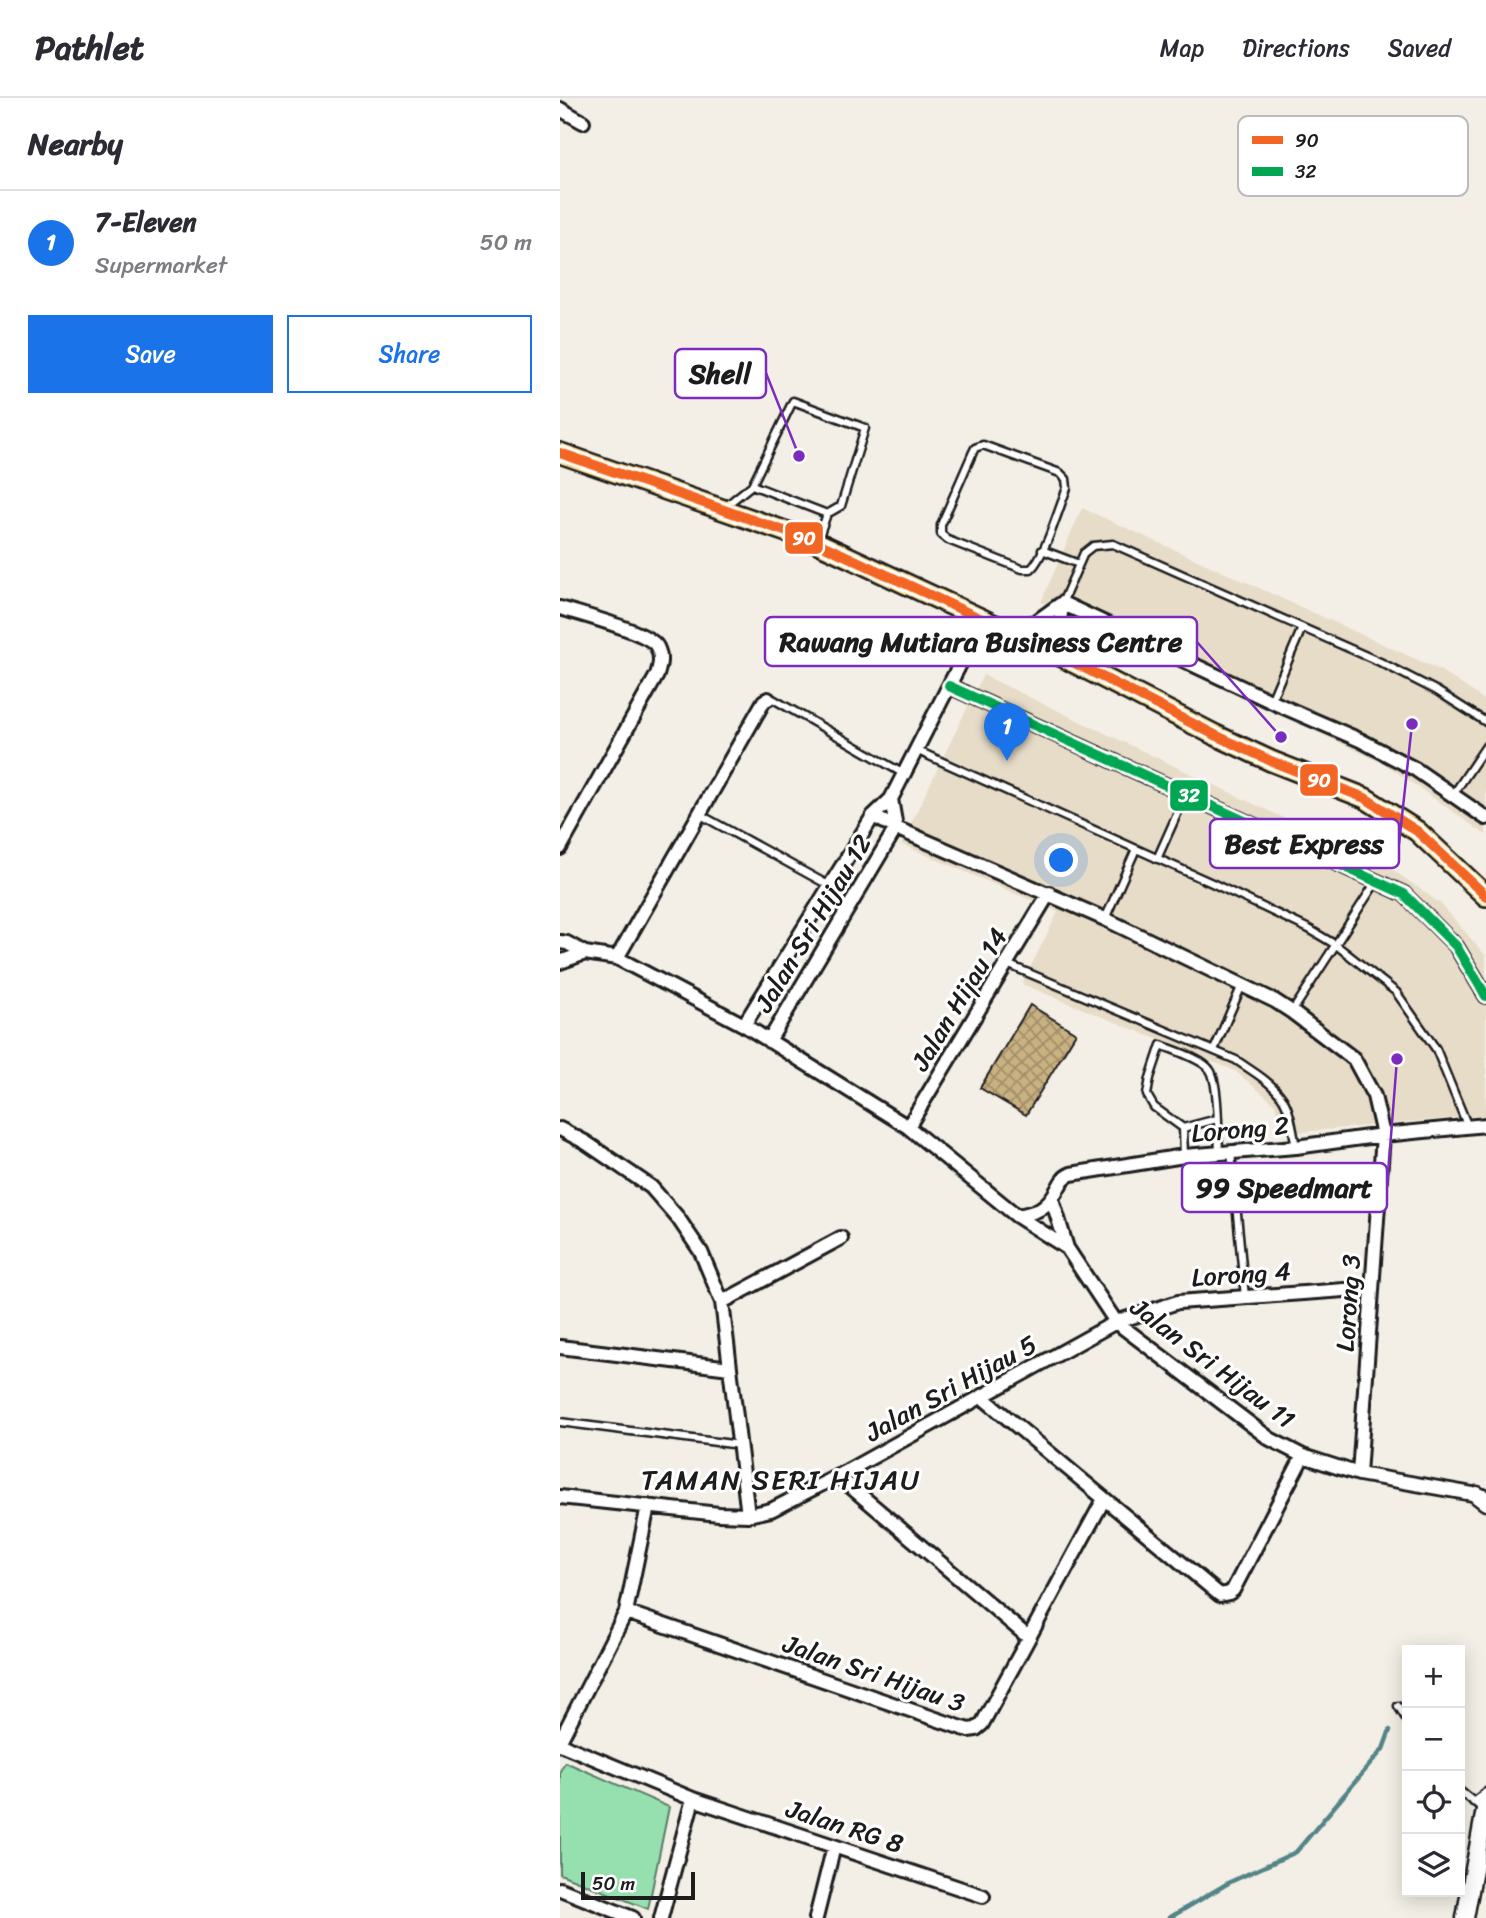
<!DOCTYPE html>
<meta charset="utf-8">
<style>
body{margin:0;font-family:Sriracha,sans-serif;background:#f7f7f7;color:#2b2b33}
.controls{position:absolute;right:21px;bottom:21px;display:grid;overflow:hidden;border-radius:0px;box-shadow:0 4px 18px #0003}
.controls button{width:63px;height:63px;display:grid;place-items:center;padding:0;border:0;border-bottom:2px solid #e1e1e2;background:#fff;color:#2b2b33;font:35px sans-serif}
.scale{position:absolute;left:21px;bottom:18px;width:114px;box-sizing:border-box;padding-left:7px;border:4px solid #1c1c1c;border-top:0;font-size:19px;line-height:24px;white-space:nowrap;color:#1c1c1c;-webkit-text-stroke:5px #fff;paint-order:stroke}
.you{position:absolute;left:502px;top:763px;width:24px;height:24px;margin:-18px;border:5px solid #fff;border-radius:50%;background:#1a73e8;box-shadow:0 0 0 10px #1a73e833}
.badge{display:grid;place-items:center;width:46px;height:46px;border-radius:50%;background:#1a73e8;color:#fff;font-size:23px;font-weight:700}
.pin{position:absolute;translate:-50% -58px;filter:drop-shadow(0 2px 4px #0008)}
.pin::after{content:'';position:absolute;top:37px;width:24px;height:21px;background:inherit;clip-path:polygon(0 0,100% 0,50% 100%)}
.list{margin:0;padding:0;list-style:none}
h2{display:flex;justify-content:space-between;align-items:center;height:91px;margin:0;padding:0 28px;font-size:30px}
h2 small{font-size:23px;font-weight:400;color:#7c7c81}
.list li{display:grid;grid-template-columns:46px 1fr auto;gap:21px;align-items:center;box-sizing:border-box;height:105px;padding:0 28px;border-top:2px solid #e1e1e2}
.list b{display:block;font-size:26px;white-space:nowrap}
.list p{margin:0;font-size:23px;white-space:nowrap;color:#7c7c81}
.list em{font-size:23px;font-style:normal;color:#7c7c81}
.actions{display:flex;gap:14px;padding:21px 28px}
.actions a{flex:1;padding:16px 0;border:2px solid #1a73e8;border-radius:0px;text-align:center;font-size:24px;color:#1a73e8}
.actions .main{background:#1a73e8;color:#fff}
.icon{flex:none;width:38px;height:38px;fill:none;stroke:currentColor;stroke-width:2;stroke-linecap:round;stroke-linejoin:round}
.map{position:relative;flex:none;width:926px;height:1820px;overflow:hidden}
header{display:flex;align-items:center;gap:42px;box-sizing:border-box;height:98px;padding:0 35px;background:#fff;border-bottom:2px solid #e1e1e2}
header strong{font-size:33px}
nav{display:flex;gap:38px;margin-inline-start:auto;font-size:24px}
main{display:flex}
aside{flex:1;background:#fff}
.map>svg:first-child{display:block}
.built{fill:#e7dcc8}
.green{fill:#96e0af;stroke:#597e66;stroke-width:2}
.lines{fill:none;stroke-linecap:round;stroke-linejoin:round}
.stream{stroke:#538488;stroke-width:4.5}
.building{fill:url(#building-cross-hatch);stroke:#1c1c1c;stroke-width:2}
.service-casing{stroke:#1c1c1c;stroke-width:11}
.minor-casing{stroke:#1c1c1c;stroke-width:18}
.tertiary-casing{stroke:#1c1c1c;stroke-width:21}
.primary-casing{stroke:#1c1c1c;stroke-width:24}
.service{stroke:#fff;stroke-width:6}
.minor{stroke:#fff;stroke-width:12}
.tertiary{stroke:#fff;stroke-width:16}
.primary{stroke:#fbdf96;stroke-width:19}
.bus-1-casing{stroke:#fff;stroke-width:16}
.bus-2-casing{stroke:#fff;stroke-width:16}
.bus-1{stroke:#f26522;stroke-width:10}
.bus-2{stroke:#00a651;stroke-width:10}
.labels{text-anchor:middle;stroke-width:6;stroke-linejoin:round;paint-order:stroke}
.street-label{font-size:26px;fill:#1c1c1c;stroke:#fff}
.neighbourhood-label{font-size:28px;letter-spacing:2px;fill:#1c1c1c;stroke:#fff}
.key{fill:#fff;stroke:#bbb;stroke-width:2}
.key-label{font-size:19px;fill:#1c1c1c}
.leader{fill:none;stroke:#7b2cbf;stroke-width:2.5}
.callout-dot{fill:#7b2cbf;stroke:#fff;stroke-width:2.5}
.callout{fill:#fff;stroke:#7b2cbf;stroke-width:2.5}
.callout-label{font-size:28px;text-anchor:middle;font-weight:bold;fill:#1c1c1c}
.line-badge{stroke:#fff;stroke-width:2.5}
.badge-label{font-size:19px;text-anchor:middle;font-weight:bold;fill:#fff}
</style>
<header>
<strong>Pathlet</strong>
<nav><a>Map</a><a>Directions</a><a>Saved</a></nav>
</header>
<main>
<aside>
<h2>Nearby<small></small></h2>
<ul class="list">
<li><span class="badge">1</span><div><b>7-Eleven</b><p>Supermarket</p></div><em>50 m</em></li>
</ul>
<div class="actions"><a class="main">Save</a><a>Share</a></div>
</aside>
<div class="map">
<svg width="926" height="1820" viewBox="0 0 926 1820">
<defs>
<pattern id="building-cross-hatch" width="8" height="8" patternUnits="userSpaceOnUse" patternTransform="scale(1.75)"><rect width="8" height="8" fill="#c9b181"/><path d="M0 0l8 8M0 8l8-8" fill="none" stroke="#a28f69"/></pattern>
</defs>
<rect width="100%" height="100%" fill="#f4efe6"/>
<filter id="ink" filterUnits="userSpaceOnUse"><feTurbulence type="fractalNoise" baseFrequency=".0143" numOctaves="2"/><feDisplacementMap in="SourceGraphic" scale="14" xChannelSelector="R" yChannelSelector="G"/><feConvolveMatrix kernelMatrix="1 2 1 2 8 2 1 2 1" color-interpolation-filters="sRGB"/></filter>
<g filter="url(#ink)">
<path class="built" d="M522 410 880 572 926 603V737L825 666 481 504Z
M423 577 833 772 881 806 926 858V1017L720 1036 715 1006 675 973 462 886 498 814 341 746Z"/>
<path class="green" d="M5 1664 109 1709 88 1811 0 1776V1673Z"/>
<g class="lines">
<path class="stream" d="M609 1820 670 1784 736 1754 823 1651 830 1632"/>
</g>
<path class="building" d="M470 907 516 935 466 1017 420 990Z"/>
<g class="lines">
<g class="service-casing">
<path id="service" d="M423 347 500 375 506 381 507 390C499 410 485 458 471 471H462L388 442 381 436V427L413 354 415 350Z
M192 387 233 303 305 330 281 408 267 416
M167 407 192 387 267 416 258 441
M482 452 519 466
M502 505 524 455 533 448 553 446 820 564 877 593 926 624
M208 601H213L344 676
M711 603 742 530
M356 652 652 785 749 831 776 847 836 894 876 951 908 1029
M893 697 926 648
M139 716 270 788
M597 761 626 696
M545 821 576 751
M447 866 676 962C692 973 712 984 723 1001 731 1014 733 1034 736 1049
M732 914 816 784
M654 952 682 887
M623 1030 657 1021
M671 1054 685 1199
M624 1058 623 1030 594 1009 587 997 590 980 601 947C613 952 643 961 650 972 659 984 658 1038 659 1055
M0 1324 180 1347
M838 1608 847 1622
M900 1693 923 1711
M913 1704 926 1694"/>
</g>
<g class="minor-casing">
<path id="minor" d="M0 11 23 24
M502 505 719 607 800 642 855 671 926 720
M502 505 499 534 503 559
M0 510C19 516 90 534 97 549 102 559 100 567 97 577L0 750
M450 534 477 523 502 505
M389 588 844 796 896 848 926 898
M313 718 336 730 545 821 715 903 732 914 794 961 814 998 823 1037 799 1376
M0 844 7 845 25 855 57 860 184 927 348 1029 457 1118 507 1150
M57 860 204 603 208 601
M0 864 25 855
M184 927 313 718 331 701 423 521
M209 943 336 730 331 701
M348 1029 489 795
M0 1031 25 1044 91 1089 118 1120 141 1154 162 1204 188 1417
M492 1101 507 1150 556 1224 710 1341 743 1358 799 1376 924 1398
M457 1118C476 1115 487 1110 497 1092 501 1085 503 1079 511 1076L624 1058 736 1049 823 1037 926 1027
M162 1204 281 1140
M0 1249 170 1270
M422 1299 660 1497 669 1495 673 1492 743 1358
M278 1378 468 1539
M0 1399 159 1416 188 1417 211 1412 278 1378 556 1224 618 1204 812 1190
M66 1514 408 1632 416 1631 422 1626 544 1401
M0 1643 66 1514 88 1408
M0 1646 133 1701 423 1798
M0 1791 73 1820
M101 1820 133 1701
M256 1820 274 1748"/>
</g>
<g class="tertiary-casing">
<path id="tertiary" d="M917 1397 926 1404
M905 1820 926 1706"/>
</g>
<g class="primary-casing">
<path id="primary" d="M0 355 256 444 503 559 655 637 711 663 805 700 857 733 926 798"/>
</g>
<use href="#service" class="service"/>
<use href="#minor" class="minor"/>
<use href="#tertiary" class="tertiary"/>
<use href="#primary" class="primary"/>
<g class="bus-1-casing">
<path id="bus-1" d="M0 355 256 444 503 559 655 637 711 663 805 700 857 733 926 798"/>
</g>
<g class="bus-2-casing">
<path id="bus-2" d="M389 588 844 796 896 848 926 898"/>
</g>
<use href="#bus-1" class="bus-1"/>
<use href="#bus-2" class="bus-2"/>
</g>
</g>
<g class="labels">
<g class="street-label">
<text transform="translate(253 825) rotate(-59)" y="9">Jalan Sri Hijau 12</text>
<text transform="translate(399 901) rotate(-59)" y="9">Jalan Hijau 14</text>
<text transform="translate(680 1031) rotate(-5)" y="9">Lorong 2</text>
<text transform="translate(681 1176) rotate(-4)" y="9">Lorong 4</text>
<text transform="translate(788 1205) rotate(-86)" y="9">Lorong 3</text>
<text transform="translate(653 1265) rotate(37)" y="9">Jalan Sri Hijau 11</text>
<text transform="translate(391 1290) rotate(-29)" y="9">Jalan Sri Hijau 5</text>
<text transform="translate(314 1575) rotate(19)" y="9">Jalan Sri Hijau 3</text>
<text transform="translate(285 1728) rotate(18)" y="9">Jalan RG 8</text>
</g>
<g class="neighbourhood-label">
<text x="221" y="1391">TAMAN SERI HIJAU</text>
</g>
</g>
<rect x="678" y="18" width="230" height="80" rx="10" class="key"/>
<rect x="692" y="38" width="31" height="8" fill="#f26522"/>
<rect x="692" y="69" width="31" height="9" fill="#00a651"/>
<g class="key-label">
<text x="735" y="49">90</text>
<text x="735" y="80">32</text>
</g>
<path class="leader" d="M239 358L206 275M721 639L637 544M852 626L839 746M837 961L827 1089"/>
<g class="callout-dot">
<circle cx="239" cy="358" r="7"/>
<circle cx="721" cy="639" r="7"/>
<circle cx="852" cy="626" r="7"/>
<circle cx="837" cy="961" r="7"/>
</g>
<g class="callout">
<rect x="115" y="251" width="91" height="49" rx="7"/>
<rect x="205" y="519" width="432" height="49" rx="7"/>
<rect x="650" y="721" width="189" height="49" rx="7"/>
<rect x="622" y="1065" width="205" height="49" rx="7"/>
</g>
<g class="callout-label">
<text x="160" y="285">Shell</text>
<text x="421" y="553">Rawang Mutiara Business Centre</text>
<text x="744" y="755">Best Express</text>
<text x="724" y="1099">99 Speedmart</text>
</g>
<g class="line-badge">
<rect x="224" y="423" width="40" height="34" rx="7" fill="#f26522"/>
<rect x="739" y="665" width="40" height="34" rx="7" fill="#f26522"/>
<rect x="609" y="681" width="40" height="33" rx="7" fill="#00a651"/>
</g>
<g class="badge-label">
<text x="244" y="447">90</text>
<text x="759" y="689">90</text>
<text x="629" y="704">32</text>
</g>
</svg>
<div class="controls">
<button>+</button>
<button>−</button>
<button><svg class="icon" aria-label="locate" viewBox="0 0 24 24"><circle cx="12" cy="12" r="6"/><path d="M12 2v4M12 18v4M2 12h4M18 12h4"/></svg></button>
<button><svg class="icon" aria-label="layers" viewBox="0 0 24 24"><path d="M12 4l9 5-9 5-9-5zM3 14l9 5 9-5"/></svg></button>
</div>
<div class="scale">50 m</div>
<div class="you"></div>
<div class="pin badge" style="left:447px;top:663px">1</div>
</div>
</main>
